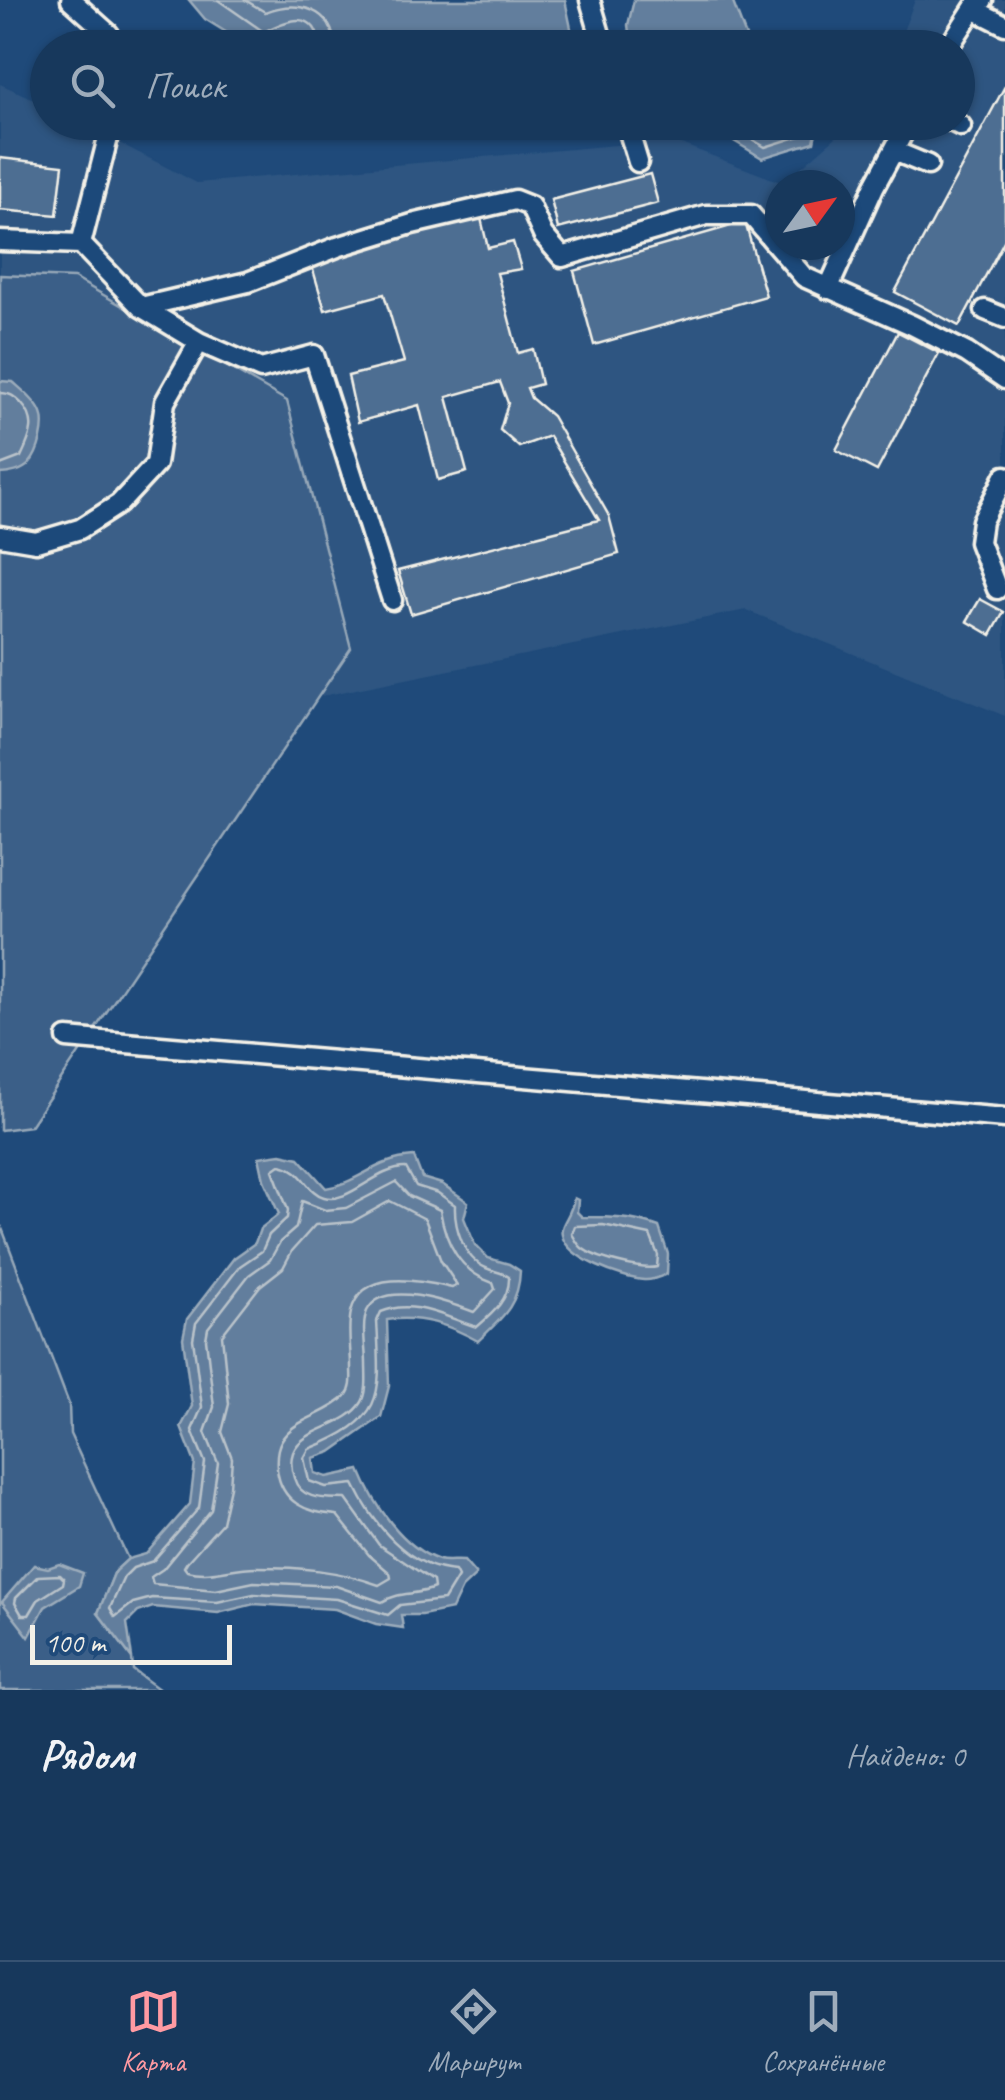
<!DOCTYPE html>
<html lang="ru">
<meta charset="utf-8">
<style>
body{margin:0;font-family:Caveat,sans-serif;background:#203f62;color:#f1f3f6}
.compass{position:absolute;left:765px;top:170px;width:90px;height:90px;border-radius:50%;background:#17385c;box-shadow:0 2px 8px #0004;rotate:57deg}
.scale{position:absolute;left:30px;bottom:25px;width:202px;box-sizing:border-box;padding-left:10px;border:5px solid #f4f1e8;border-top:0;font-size:28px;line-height:35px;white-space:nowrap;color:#f4f1e8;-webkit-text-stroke:8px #1f4a7a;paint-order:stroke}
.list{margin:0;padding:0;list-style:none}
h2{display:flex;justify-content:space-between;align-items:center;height:130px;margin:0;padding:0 40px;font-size:42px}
h2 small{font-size:32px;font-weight:400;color:#9eacbb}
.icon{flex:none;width:55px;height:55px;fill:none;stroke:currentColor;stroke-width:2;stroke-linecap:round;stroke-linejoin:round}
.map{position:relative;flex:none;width:1005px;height:1690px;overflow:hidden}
.search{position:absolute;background:#17385c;box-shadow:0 2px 8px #0004;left:30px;right:30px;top:30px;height:110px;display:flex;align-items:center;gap:25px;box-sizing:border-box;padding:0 35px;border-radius:55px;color:#9eacbb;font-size:38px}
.sheet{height:270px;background:#17385c}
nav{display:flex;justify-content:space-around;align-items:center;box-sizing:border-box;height:140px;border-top:2px solid #365272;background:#17385c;font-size:28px;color:#9eacbb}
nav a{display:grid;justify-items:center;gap:5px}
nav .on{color:#ff9aa2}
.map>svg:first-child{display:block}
.built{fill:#2d5581;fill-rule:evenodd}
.green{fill:#3a5f88;stroke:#97a8b8;stroke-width:2.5}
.water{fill:#627e9d;stroke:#9cacbb;stroke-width:2.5}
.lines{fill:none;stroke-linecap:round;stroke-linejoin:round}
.shore{stroke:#bac3ca;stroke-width:2.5}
.building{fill:#4d6e92;stroke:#f4f1e8;stroke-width:2.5}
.minor-casing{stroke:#f4f1e8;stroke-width:25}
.minor{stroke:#1f4a7a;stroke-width:18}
</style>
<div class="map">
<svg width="1005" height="1690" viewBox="0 0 1005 1690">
<rect width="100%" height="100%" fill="#1f4a7a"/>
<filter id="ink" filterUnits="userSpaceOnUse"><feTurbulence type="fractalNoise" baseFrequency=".01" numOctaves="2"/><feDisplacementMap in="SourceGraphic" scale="20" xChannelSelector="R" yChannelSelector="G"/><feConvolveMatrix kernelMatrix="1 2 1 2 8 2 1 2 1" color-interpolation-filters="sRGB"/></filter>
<g filter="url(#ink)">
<path class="built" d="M915 0H1005V716L746 610 115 738 0 699V84L47 105 48 122 81 123 197 183 671 140 783 183 852 123 958 122V48L897 47ZM780 185H840V245H780Z"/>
<path class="green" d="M0 275 74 278 287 401 351 648 30 1126 0 1130Z
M0 1223 69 1404 70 1434 128 1559 115 1571 98 1613 132 1658 133 1670 160 1690H0Z"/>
<path class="water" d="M189 0H565L572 33 551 48H314L293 42 250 47 205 19Z
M634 0H732L750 47H631L628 25Z
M704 123 818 122V123L814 142 762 158Z
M0 381 13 382C22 390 35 400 40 411 47 424 39 453 29 464 23 471 9 474 0 474Z
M281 1154 299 1158 326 1188C359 1183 375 1159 414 1157L422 1178 442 1184 468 1202 464 1218 475 1245 488 1258 509 1264 520 1271C519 1305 502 1318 478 1341 449 1325 421 1315 387 1320L389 1386 381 1417 331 1452 313 1458 315 1473 327 1477 360 1470C373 1503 403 1548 439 1560 446 1562 456 1560 464 1561L476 1575 462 1588 452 1609 422 1615H401L403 1628 376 1624 335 1609 254 1604 218 1613 153 1607 138 1612 127 1623 132 1658 98 1613 115 1571 128 1559 146 1554 190 1504 195 1463 181 1427 192 1406 183 1338 187 1319 234 1258 255 1243 260 1229 279 1214 264 1180 259 1157Z
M574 1198 578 1200 577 1212 582 1217C609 1217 633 1217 659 1227L668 1254 667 1274C660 1277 652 1281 644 1280 622 1278 567 1259 562 1235 559 1224 572 1215 574 1198Z
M59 1564 83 1573 79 1586 45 1607 29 1637 2 1602 34 1565 48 1568Z"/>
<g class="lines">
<path class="shore" d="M218 0 264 32C286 20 317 7 320 48
M245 0 265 12C297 0 333 7 335 48
M723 122 765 147 803 135 808 122
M0 393C10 393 14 396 21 403 38 421 31 436 21 457L0 465
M280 1165C304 1169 306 1192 324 1197 348 1205 377 1167 406 1168L416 1186 438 1193 455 1205C454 1226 463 1258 486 1268 495 1272 502 1272 509 1277 510 1299 492 1314 477 1327 446 1318 414 1298 381 1312L377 1321C381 1397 386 1418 309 1449L304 1458 309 1481 326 1487 354 1484C373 1524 408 1568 455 1571L458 1577 444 1600 400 1605 388 1615 337 1599 254 1594 217 1602 152 1598 133 1603 115 1617 110 1608 124 1577 133 1568 153 1561 199 1508 205 1462 192 1430 202 1407 193 1339 196 1323 240 1266 262 1251 269 1235 287 1218 288 1210 273 1170Z
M396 1182 409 1196 440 1210C445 1242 460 1272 493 1283L495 1289 474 1312C450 1303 383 1278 367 1311 361 1325 366 1349 366 1364 366 1375 368 1391 362 1402 343 1434 277 1426 294 1478 301 1502 328 1498 346 1499L379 1545 433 1581 434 1588C416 1596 399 1591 382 1602L336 1586 254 1582 216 1590 153 1584 151 1577 163 1569 211 1510 218 1463 205 1432 214 1407 206 1339 208 1328 249 1275 270 1260 280 1242 296 1228 302 1201 325 1210 346 1208Z
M390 1201 425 1219 441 1261 457 1285 452 1288C420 1281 362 1267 351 1312 347 1329 351 1349 351 1367 351 1377 353 1388 346 1396 329 1413 300 1418 287 1433 277 1443 276 1455 277 1469 281 1503 307 1513 337 1515L369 1555 390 1573 391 1578 379 1585C337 1570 301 1567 256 1567 230 1567 214 1577 187 1571L184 1567 187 1562 222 1523 230 1487 232 1458 222 1432 229 1404 222 1335 260 1286 283 1268 292 1251 315 1225 352 1222Z
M603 1225 650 1235 658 1255 657 1267C643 1271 594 1258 582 1248 577 1244 575 1238 572 1234L575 1226Z
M60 1575 64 1579 63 1584 38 1600 29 1615H22L15 1603 16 1598 38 1576Z"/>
</g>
<path class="building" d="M1005 86V239L959 326 895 292Z
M0 158 63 165 57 215 0 210Z
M650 174 658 203 558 229 551 200Z
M480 214 488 248 513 242 521 269 497 273 518 353 533 349 541 384 527 388 531 398 552 416 609 516 619 554 411 614 398 571 599 520 549 436 519 447 500 430 508 403 500 382 447 397 467 472 438 480 419 405 358 422 348 376 404 362 384 294 325 310 311 263Z
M745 222 766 296 594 345 574 271Z
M898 332 939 353 877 471 836 450Z
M980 599 1004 612 991 635 967 621Z"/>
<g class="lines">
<g class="minor-casing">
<path id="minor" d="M71 0 109 34 111 48
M590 0 604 48
M973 9 1005 25
M948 48 977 3 983 0
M626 122 638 162
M953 122 961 126
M894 151 928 165
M0 241 81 244 112 122
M81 244 141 307 199 342 261 369 314 355 392 600
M828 289 874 187 909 122
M141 307 248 282 337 247 412 224 515 200 530 206 543 235 562 257 706 215H751L804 277 912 325 967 353 1005 379
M985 310 1005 318
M0 536 36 542 80 529 119 504 156 464 165 402 199 342
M997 589 979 542 982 521 1005 476
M67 1038 1005 1118"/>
</g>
<use href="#minor" class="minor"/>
</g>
</g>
</svg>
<svg class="compass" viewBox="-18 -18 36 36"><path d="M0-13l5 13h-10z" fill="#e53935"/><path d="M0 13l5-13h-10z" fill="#9eacbb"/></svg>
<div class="scale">100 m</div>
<div class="search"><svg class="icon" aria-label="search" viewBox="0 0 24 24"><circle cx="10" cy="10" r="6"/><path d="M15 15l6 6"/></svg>Поиск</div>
</div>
<section class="sheet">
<h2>Рядом<small>Найдено: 0</small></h2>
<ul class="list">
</ul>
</section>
<nav>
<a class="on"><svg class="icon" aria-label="map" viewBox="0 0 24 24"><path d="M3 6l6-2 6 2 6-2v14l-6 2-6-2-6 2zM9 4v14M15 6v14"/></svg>Карта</a>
<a><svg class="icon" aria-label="directions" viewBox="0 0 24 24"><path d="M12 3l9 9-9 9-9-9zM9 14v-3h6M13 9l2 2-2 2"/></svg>Маршрут</a>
<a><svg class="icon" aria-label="saved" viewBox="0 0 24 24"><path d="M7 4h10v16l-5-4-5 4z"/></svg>Сохранённые</a>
</nav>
